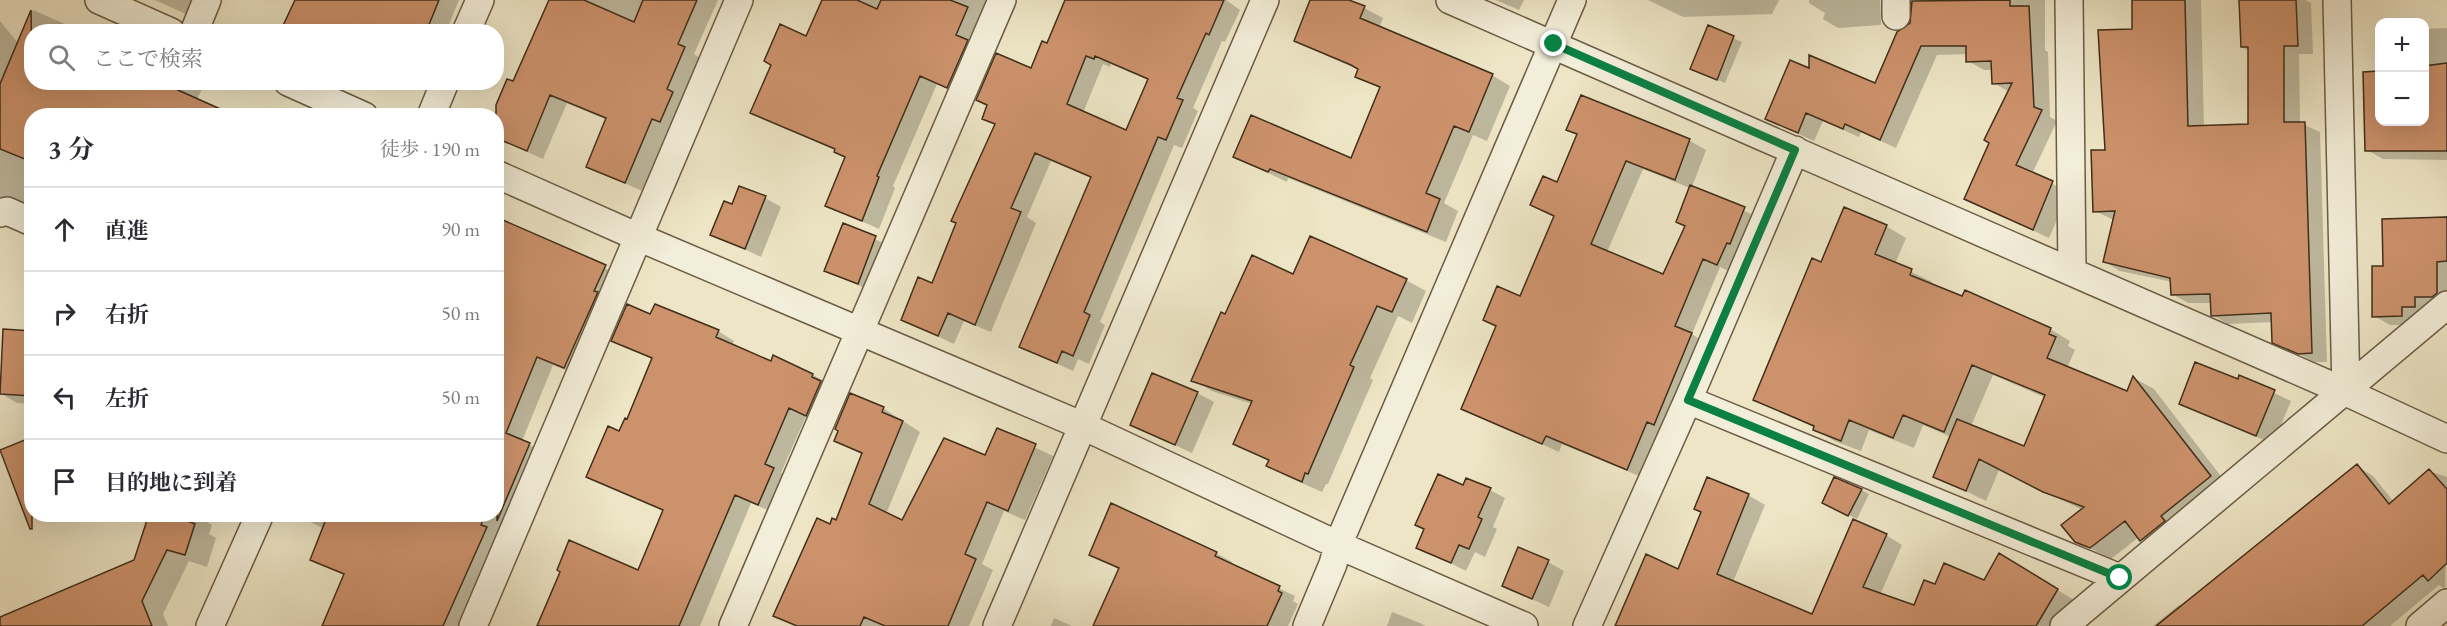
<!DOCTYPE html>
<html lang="ja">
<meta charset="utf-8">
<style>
body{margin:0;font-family:"EB Garamond","Noto Serif JP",serif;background:#f7f7f7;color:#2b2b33}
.controls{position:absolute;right:18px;top:18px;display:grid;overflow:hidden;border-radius:12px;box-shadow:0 6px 24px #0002}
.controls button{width:54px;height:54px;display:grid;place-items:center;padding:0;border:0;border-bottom:2px solid #e1e1e2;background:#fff;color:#2b2b33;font:30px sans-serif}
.stop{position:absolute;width:18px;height:18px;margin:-14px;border:4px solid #0b8043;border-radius:50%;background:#fff}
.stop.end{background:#0b8043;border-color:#fff;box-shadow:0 2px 6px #0008}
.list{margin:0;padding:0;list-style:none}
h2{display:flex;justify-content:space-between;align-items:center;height:78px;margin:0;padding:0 24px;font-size:26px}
h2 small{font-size:20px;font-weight:400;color:#7c7c81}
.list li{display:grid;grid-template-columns:39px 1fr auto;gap:18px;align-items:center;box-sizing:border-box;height:84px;padding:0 24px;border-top:2px solid #e1e1e2}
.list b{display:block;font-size:22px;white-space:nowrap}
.list em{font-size:20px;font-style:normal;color:#7c7c81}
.icon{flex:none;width:33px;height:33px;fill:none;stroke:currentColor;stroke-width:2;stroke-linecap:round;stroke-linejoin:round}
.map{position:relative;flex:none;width:2447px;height:626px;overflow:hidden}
.search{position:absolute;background:#fff;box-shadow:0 6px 24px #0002;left:24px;top:24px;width:480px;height:66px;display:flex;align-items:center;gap:15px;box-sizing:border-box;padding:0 21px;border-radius:24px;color:#7c7c81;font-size:22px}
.panel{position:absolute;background:#fff;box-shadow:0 6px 24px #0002;left:24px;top:108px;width:480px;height:414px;border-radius:24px}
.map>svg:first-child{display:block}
.shadow{fill:#0003;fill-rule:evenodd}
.building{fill:#cc926c;stroke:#412e1a;stroke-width:1.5;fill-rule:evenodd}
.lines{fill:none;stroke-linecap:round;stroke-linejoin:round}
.minor-casing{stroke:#6c5c45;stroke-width:30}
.minor{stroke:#f3eed9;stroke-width:27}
.route{stroke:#0b8043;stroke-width:8}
</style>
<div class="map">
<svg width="2447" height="626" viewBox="0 0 2447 626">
<rect width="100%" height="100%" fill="#ede5c5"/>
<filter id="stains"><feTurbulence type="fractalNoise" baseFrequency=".00333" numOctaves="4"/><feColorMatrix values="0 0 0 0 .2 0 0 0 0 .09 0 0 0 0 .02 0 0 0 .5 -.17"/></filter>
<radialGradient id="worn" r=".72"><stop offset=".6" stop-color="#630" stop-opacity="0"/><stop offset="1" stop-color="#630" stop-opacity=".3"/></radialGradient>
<path class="shadow" d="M155 0H212L201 21Z
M296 0H459L446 32H286Z
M551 0H718L694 54 700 58 677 130 669 127 642 191 587 166 607 120 567 103 543 159 496 138V116H494L508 81 513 83Z
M823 0H991L964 96 937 84 893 186 895 188 879 229 827 206 846 158 836 150 752 113 807 38Z
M1066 0H1226L1240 10 1225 42 1222 41 1193 108 1198 111 1182 148 1174 145 1100 322 1105 325 1089 364 1078 359 1073 371 1020 347 1092 178 1051 161 1027 217 1036 223 991 332 964 321 954 344 903 320 933 285 996 125 984 118 1032 70 1048 45ZM1103 64 1110 67 1111 64 1149 80 1127 132 1083 113Z
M1312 0H1346L1364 8 1383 18 1379 28 1492 75 1510 86 1487 141 1473 135 1444 203 1458 211 1446 242 1288 178 1287 182 1235 157 1352 160 1381 89 1357 76 1359 70 1295 41Z
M1496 0H1524L1519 10Z
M1648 0H1779L1772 14 1683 17Z
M1809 0H1880L1881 25 1838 28 1823 19 1825 13 1809 3Z
M1919 0H2045V50L2048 52 2050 117 2057 121 2032 174 2069 192 2049 238 1966 199 1991 142 2009 92 1994 83 1993 70H1984L1968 61V54L1937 55 1896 148 1861 132 1859 137 1823 121 1814 141 1767 119 1811 70 1876 85 1911 24Z
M2133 0H2201L2204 127 2249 125V51L2242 47 2240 0H2305L2311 3 2313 54H2299L2300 123 2320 132 2327 362H2315L2274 342 2273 322 2228 324 2213 315 2212 303H2188L2172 294V282L2120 271 2105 262 2114 220 2095 211 2134 30Z
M33 10 83 32H32V82H205L197 100 32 116V208L0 202V21L19 44Z
M1709 27 1742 42 1725 83 1692 69Z
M2447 28V160L2383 159 2367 150 2365 74 2380 72V122H2424V29Z
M1582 97 1690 141 1706 150 1692 187 1760 218 1733 273 1720 267 1692 334 1707 344 1644 478 1562 444 1559 452 1463 408 1520 298 1555 217 1532 205 1557 184 1578 135 1568 129ZM1643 169 1690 188 1686 226 1664 276 1607 252Z
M765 198 781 207 761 257 712 234 733 206Z
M2447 216V305L2418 325H2390L2374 316 2385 268 2383 220Z
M496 217 621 276 580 376 553 365 522 441 545 453 531 488 519 483 463 626H324L345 575 312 559 324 529 301 517 302 514H496Z
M844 225 892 247 874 292 826 271Z
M1886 226 1906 238 1895 264 1932 282 1931 285 2050 329 2070 341 2068 346 2075 350 2067 368 2128 393 2134 378 2154 389 2230 488 2161 551 2139 537 2111 559 2076 541 2083 510 1999 470 1986 501 1935 476 1951 437 1923 425 1914 448 1869 430 1861 451 1834 441 1815 428 1755 399 1822 264ZM1993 375 2046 398 2025 448 1971 426Z
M32 258V274L26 271Z
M1294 276 1406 280 1426 291 1412 323 1398 316 1370 378 1373 380 1328 484H1326L1322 492 1288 477 1268 466 1270 462 1235 444 1252 404 1212 391 1193 380 1226 316Z
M651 316 718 331 734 341 732 346 772 362 813 375 829 384 823 424 806 416 781 473 790 478 775 513 751 503 700 626H536L562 571 638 572 664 511 588 476 628 421 653 359 613 340Z
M26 318 32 319V404L17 403 0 393 25 332Z
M2240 377 2291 401 2273 444 2181 404 2238 381Z
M1197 393 1214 402 1192 453 1132 425Z
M851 395 883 408 920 432 886 514 903 522 986 457 997 430 1053 456 1025 520 1004 511 982 564 993 570 969 626H795L775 615 837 522 863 455 836 441Z
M2357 466 2373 476 2394 502 2429 471 2447 477 2445 589 2439 585 2390 626H2153L2179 605 2183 607Z
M1463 487 1490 490 1505 498 1493 527 1497 529 1485 557 1475 552 1466 571 1418 547 1426 530Z
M1861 490 1869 494 1857 519 1832 507Z
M1748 495 1765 505 1733 582 1812 616 1886 535 1902 545 1880 595 1914 607 1935 586 1984 582 2000 555 2074 600 2058 626H1616L1679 571Z
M150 514H194L212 525 209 534 216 538 207 567 189 561 163 614 168 626H6L136 562Z
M1216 553 1232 562 1231 565 1295 596 1293 601 1298 604 1288 626H1095L1120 570 1091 555Z
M1548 562 1564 571 1549 607 1503 586Z
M1392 612 1420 623 1425 626H1387Z
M1054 618 1072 626H1051Z"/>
<path class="building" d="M295 0H439L426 32H280Z
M549 0H584L634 22 643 0H697L678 44 685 47 667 89 673 92 660 122 652 119 625 183 586 167 606 118 550 95 527 151 496 138V105L507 79 513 81Z
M822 0H857L877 9 881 0H950L968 7 956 35 968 40 947 88 920 76 877 176 879 177 862 221 825 206 845 157 834 152 835 149 750 113 771 65 764 61 780 24 806 36Z
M1065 0H1224L1209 35 1206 33 1177 98 1183 100 1166 140 1158 137 1084 312 1090 315 1073 356 1062 351 1057 363 1019 347 1091 177 1035 153 1011 208 1021 212 975 325 948 313 938 336 901 320 918 277 932 283 956 223 951 221 995 124 982 119 987 105 976 100 996 53 1031 68 1042 41 1047 43ZM1086 56 1094 59 1095 56 1148 79 1126 130 1067 104Z
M1310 0H1349L1365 6 1360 18 1493 74 1469 132 1454 126 1426 193 1440 199 1427 232 1270 169 1268 172 1233 157 1251 115 1351 158 1380 87 1355 77 1358 69 1351 65 1294 41Z
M2010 0V6H2029L2034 107 2042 110 2016 165 2053 181 2033 230 1964 199 1989 143 1984 140 2012 83 1992 84 1991 61 1966 62V46H1921L1880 140 1845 124 1843 129 1806 113 1798 133 1765 119 1790 60 1809 68V55L1875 83 1897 32 1910 23 1912 1Z
M2132 0H2185L2188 126 2248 124V47H2241L2239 0H2296L2298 46H2284V122H2305L2312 353 2298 354 2272 343 2271 313 2211 316 2210 294 2171 295 2170 278 2103 262 2115 211 2093 212 2091 150H2105L2098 30 2132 29Z
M31 10 32 82H160L236 116H32V162L0 149V84Z
M1708 25 1734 36 1717 80 1690 69Z
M2447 63V151H2365L2363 72 2379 71V122H2424V66Z
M1581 95 1690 139 1675 180 1626 161 1591 244 1663 274 1685 226 1676 222 1690 185 1745 207 1730 244 1727 243 1717 265 1703 259 1675 326 1692 333 1654 425 1647 422 1627 470 1546 436 1542 444 1461 409 1496 326 1483 320 1497 286 1520 296 1554 216 1530 205 1543 176 1557 182 1577 134 1566 130Z
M739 186 766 196 745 249 710 235 724 201 732 204Z
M1844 207 1887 225 1875 254 1912 269 1910 275 1962 296 1965 290 2051 328 2049 334 2056 337 2047 358 2127 391 2133 376 2211 476 2161 516 2165 521 2140 541 2125 521 2090 548 2075 542 2061 525 2084 507 2043 492 1979 459 1966 491 1933 477 1957 419 2024 446 2045 395 1972 365 1944 432 1903 415 1893 438 1849 420 1841 441 1813 430 1814 426 1753 400 1812 258 1821 262Z
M496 217 606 265 594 291 598 292 564 368 537 357 506 433 530 443 497 521Z
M2447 217V261L2437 262V293L2432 297H2415V307H2402V316L2372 317V266H2383L2382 219Z
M843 223 876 236 858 284 824 271Z
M1310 236 1407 279 1392 312 1377 306 1350 365 1354 367 1308 474 1305 473 1302 482 1266 466 1269 460 1233 444 1252 401 1191 381 1221 312 1225 314 1252 255 1293 274Z
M627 304 650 314 655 304 719 330 716 337 771 361 773 355 813 374 812 377 821 381 806 416 789 408 765 464 774 468 758 505 735 495 679 626H537L560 572 557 570 569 540 638 570 663 510 586 477 608 426 619 431 625 418 627 419 652 358 611 341Z
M3 329 32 331V396L0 394Z
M2195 362 2238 379 2239 375 2275 390 2256 436 2179 404Z
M1152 373 1198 392 1175 445 1130 425Z
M850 393 884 407 882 412 903 421 869 504 902 520 944 438 985 455 997 428 1036 444 1008 511 987 502 965 554 976 559 948 626H885L864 617 860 626H797L773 616 817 518 830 524 832 518 836 520 862 453 834 441 838 431 835 429Z
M32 437V529H30L0 450Z
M2357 464 2389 504 2429 469 2447 489V563L2428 581 2423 575 2362 626H2156Z
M1438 474 1463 485 1466 478 1491 488 1478 517 1482 519 1469 549 1459 545 1451 563 1416 548 1424 529 1415 525Z
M1707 477 1749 494 1717 574 1812 614 1853 519 1887 534 1863 587 1914 605 1924 580 1935 584 1944 563 1984 580 1999 553 2058 589 2036 626H1615L1646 554 1678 569 1701 512 1694 509Z
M1834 477 1862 489 1848 516 1822 503Z
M1111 503 1217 552 1215 556 1280 586 1278 591 1282 593 1267 626H1093L1119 568 1089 555Z
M149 514H190L188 521 195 524 185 555 167 550 142 601 152 626H0V617L134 560Z
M328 514H485L481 525 487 527 443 626H322L344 574 310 560Z
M1518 547 1549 560 1532 599 1502 586Z"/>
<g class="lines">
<g class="minor-casing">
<path id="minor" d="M99 0 171 32
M1450 0 2346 392 2447 439
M1896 0V16
M2069 0 2072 271
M2337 0 2346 392
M194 32 207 0
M466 32 480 0
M288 82 364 116
M431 116 445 82
M496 174 638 237 1083 426 1338 545 1524 626
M0 213 7 211 32 222
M1688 400 2120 578
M210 626 260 514
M473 626 739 0
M733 626 1002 0
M997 626 1265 0
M1307 626 1333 564 1338 545 1572 0
M1587 626 1688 400 1795 150
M2064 626 2447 305
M2420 626 2447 603"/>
</g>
<use href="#minor" class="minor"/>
</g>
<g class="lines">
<path class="route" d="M1554 44 1795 150 1688 400 2120 578"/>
</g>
<rect width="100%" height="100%" filter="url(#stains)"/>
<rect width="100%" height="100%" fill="url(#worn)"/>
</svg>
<div class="controls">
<button>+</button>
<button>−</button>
</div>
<div class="stop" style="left:2120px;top:578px"></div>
<div class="stop end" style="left:1554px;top:44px"></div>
<div class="search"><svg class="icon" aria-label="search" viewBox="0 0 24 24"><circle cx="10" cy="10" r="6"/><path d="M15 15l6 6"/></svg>ここで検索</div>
<section class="panel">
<h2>3 分<small>徒歩 · 190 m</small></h2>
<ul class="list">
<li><svg class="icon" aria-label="ahead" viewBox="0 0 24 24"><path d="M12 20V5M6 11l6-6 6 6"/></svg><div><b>直進</b></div><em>90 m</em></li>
<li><svg class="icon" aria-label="right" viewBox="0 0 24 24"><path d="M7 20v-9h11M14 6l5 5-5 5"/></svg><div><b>右折</b></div><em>50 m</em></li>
<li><svg class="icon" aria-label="left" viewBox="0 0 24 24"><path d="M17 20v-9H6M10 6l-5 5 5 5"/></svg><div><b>左折</b></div><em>50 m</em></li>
<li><svg class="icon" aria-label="arrive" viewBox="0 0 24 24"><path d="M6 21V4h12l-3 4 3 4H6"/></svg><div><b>目的地に到着</b></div></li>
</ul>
</section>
</div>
